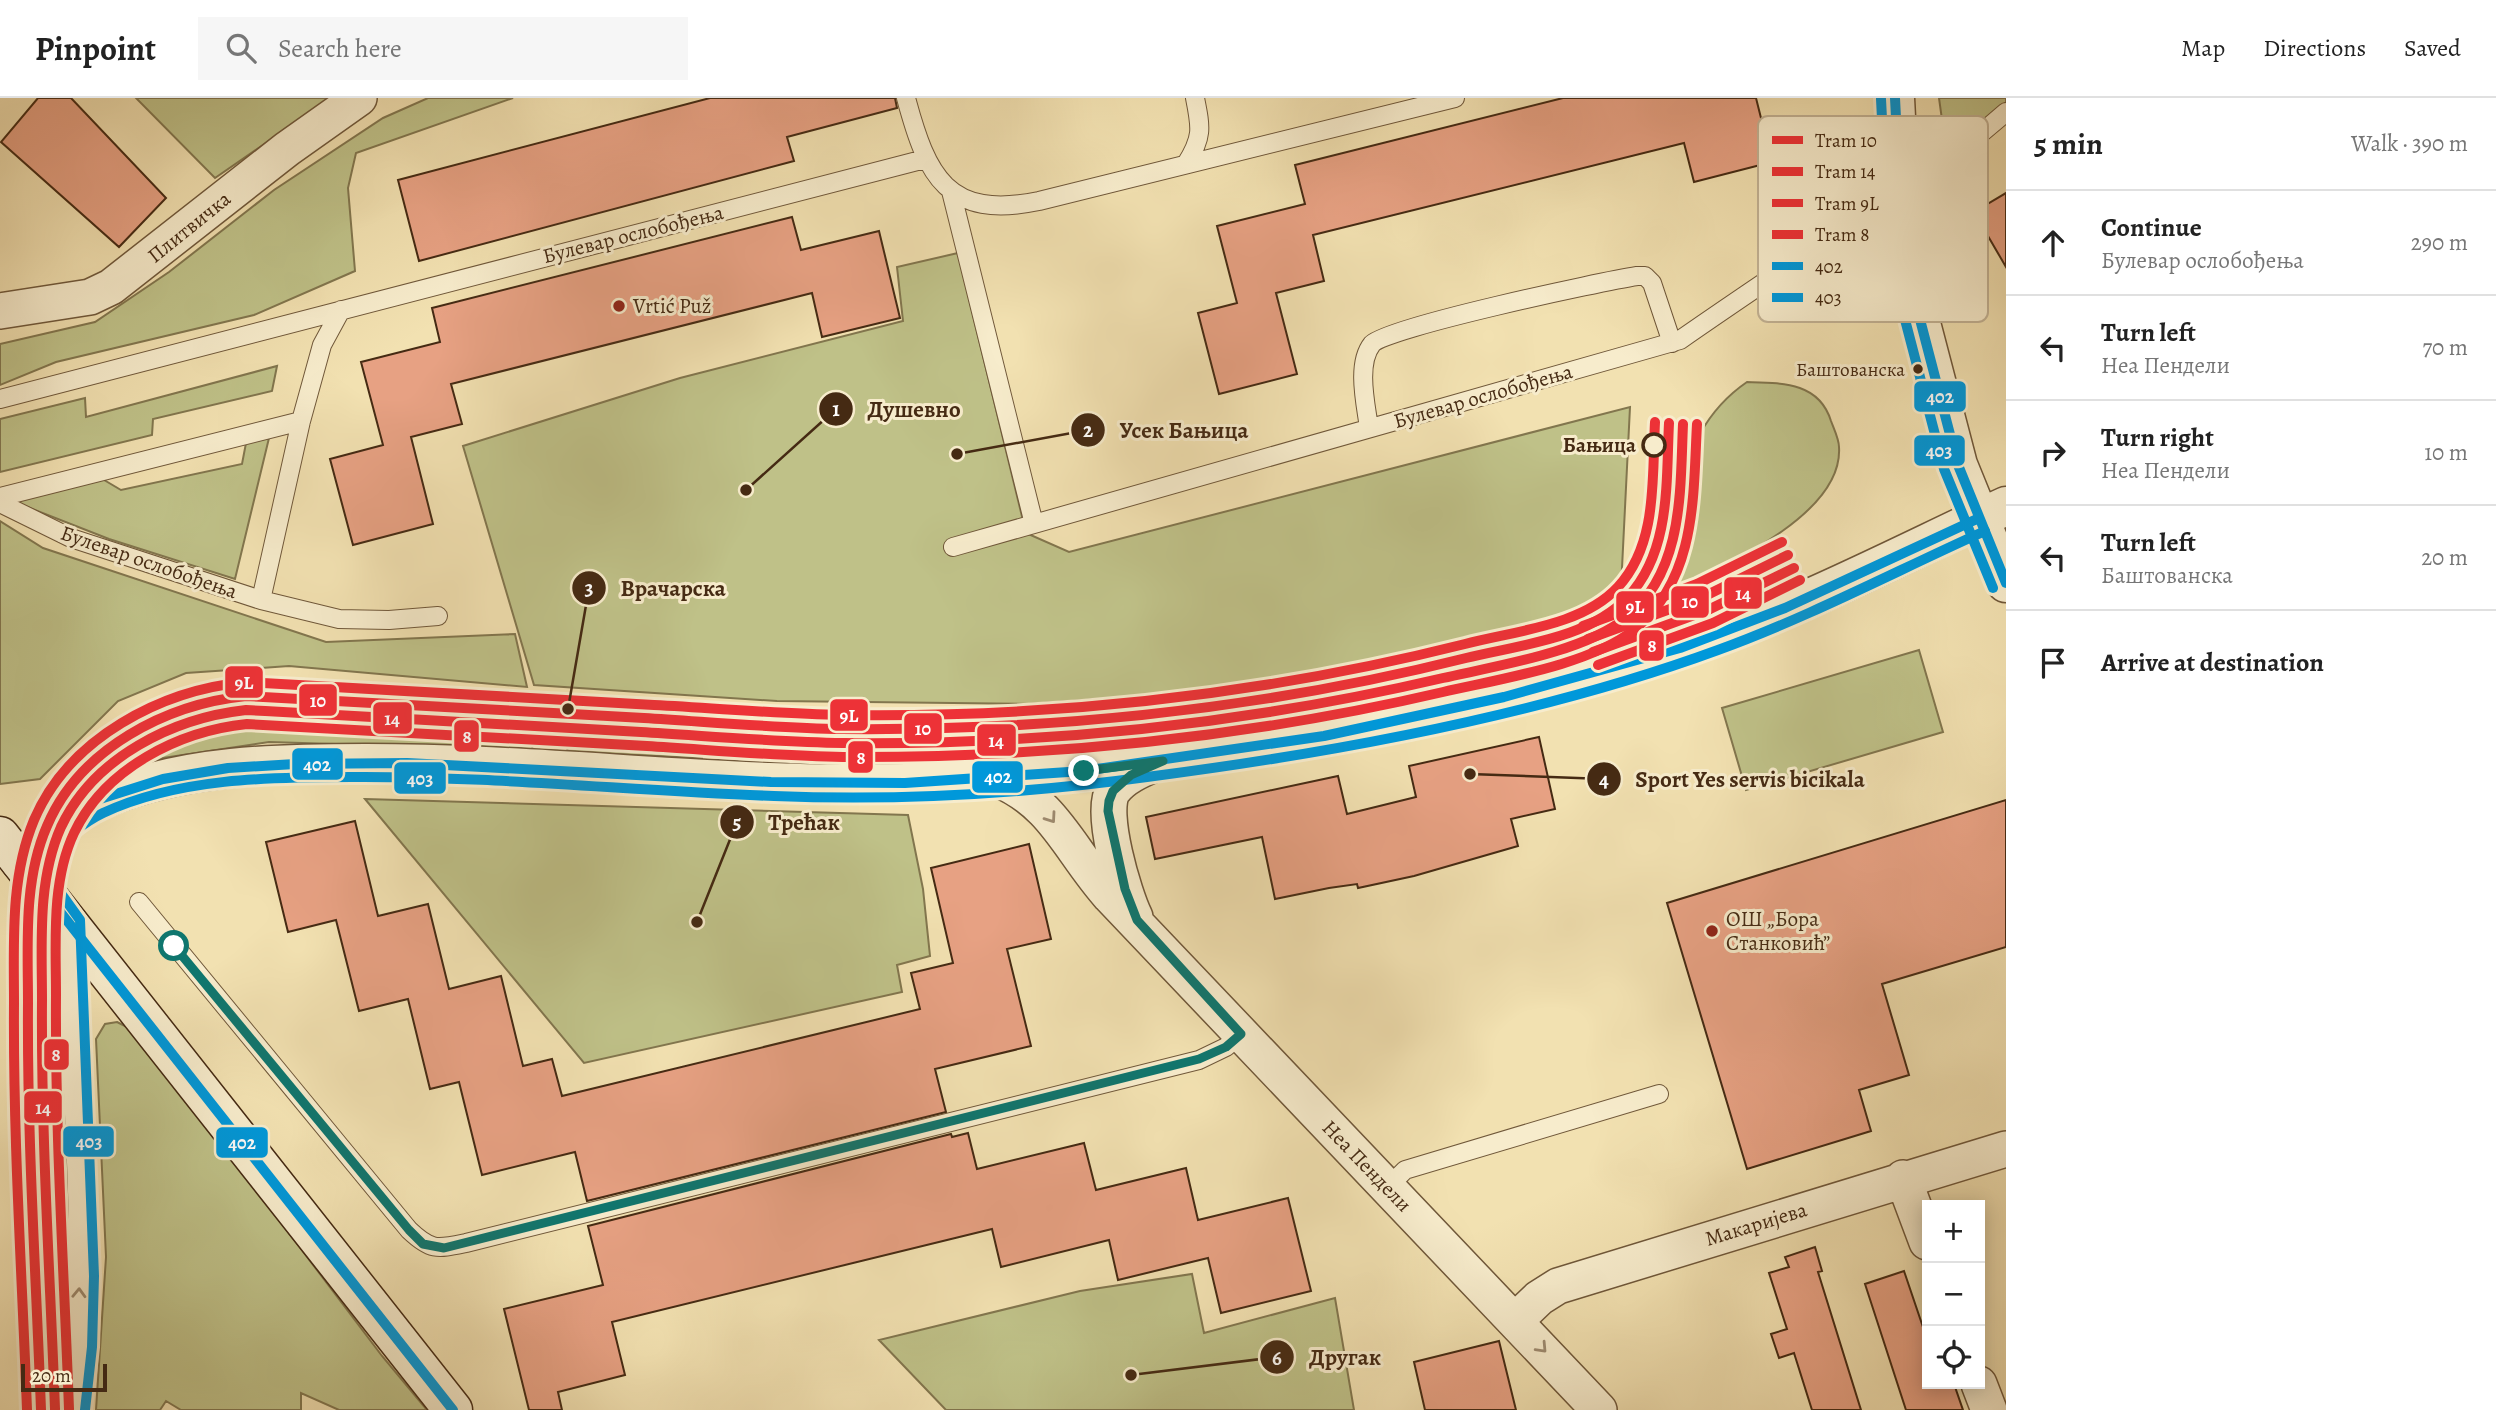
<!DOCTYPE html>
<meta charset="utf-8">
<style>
body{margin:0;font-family:Alegreya,serif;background:#f6f6f6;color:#222}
.controls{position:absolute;right:21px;bottom:21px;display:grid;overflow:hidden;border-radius:0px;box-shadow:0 4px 18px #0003}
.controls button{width:63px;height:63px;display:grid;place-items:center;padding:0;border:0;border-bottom:2px solid #e0e0e0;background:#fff;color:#222;font:35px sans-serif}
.scale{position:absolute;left:21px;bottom:18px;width:86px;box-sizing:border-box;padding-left:7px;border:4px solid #452a13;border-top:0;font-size:19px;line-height:24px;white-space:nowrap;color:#452a13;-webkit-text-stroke:5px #f7eccc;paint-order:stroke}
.stop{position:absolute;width:21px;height:21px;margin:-16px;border:5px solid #0f766e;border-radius:50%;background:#fff}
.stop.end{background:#0f766e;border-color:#fff;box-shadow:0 2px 7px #0008}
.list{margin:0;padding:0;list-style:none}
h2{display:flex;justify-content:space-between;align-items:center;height:91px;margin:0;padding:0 28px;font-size:30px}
h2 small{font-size:23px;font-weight:400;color:#767676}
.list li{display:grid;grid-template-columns:46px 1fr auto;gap:21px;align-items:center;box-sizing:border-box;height:105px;padding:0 28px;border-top:2px solid #e0e0e0}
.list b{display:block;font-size:26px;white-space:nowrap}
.list p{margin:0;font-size:23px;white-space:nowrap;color:#767676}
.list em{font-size:23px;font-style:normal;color:#767676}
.icon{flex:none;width:38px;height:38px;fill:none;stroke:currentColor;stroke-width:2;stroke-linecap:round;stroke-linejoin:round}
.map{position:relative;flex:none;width:2006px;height:1312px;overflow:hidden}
header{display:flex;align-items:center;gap:42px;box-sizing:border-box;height:98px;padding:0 35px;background:#fff;border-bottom:2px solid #e0e0e0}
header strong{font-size:33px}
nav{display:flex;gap:38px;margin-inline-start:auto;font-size:24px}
.search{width:490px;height:63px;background:#f6f6f6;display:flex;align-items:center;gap:18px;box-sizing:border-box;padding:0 24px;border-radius:0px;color:#767676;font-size:26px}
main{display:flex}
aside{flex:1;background:#fff}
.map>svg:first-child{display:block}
.green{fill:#bfc188;stroke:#82764e;stroke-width:2}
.building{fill:#e7a183;stroke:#452a13;stroke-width:2}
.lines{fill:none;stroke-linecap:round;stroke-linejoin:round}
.service-casing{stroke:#70583a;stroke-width:20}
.minor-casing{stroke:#70583a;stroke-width:38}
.tertiary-casing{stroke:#70583a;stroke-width:41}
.secondary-casing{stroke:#452a13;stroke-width:41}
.service{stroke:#f7eccc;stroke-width:18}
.minor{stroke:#f7eccc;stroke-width:35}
.tertiary{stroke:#f7eccc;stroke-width:38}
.secondary{stroke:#f7eccc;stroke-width:38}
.bus-1-casing{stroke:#f7eccc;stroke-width:16}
.bus-2-casing{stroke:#f7eccc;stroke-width:16}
.bus-1{stroke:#0098da;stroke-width:10}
.bus-2{stroke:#0098da;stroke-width:10}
.tram-1-casing{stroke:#f7eccc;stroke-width:16}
.tram-2-casing{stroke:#f7eccc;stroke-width:16}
.tram-3-casing{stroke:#f7eccc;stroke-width:16}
.tram-4-casing{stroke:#f7eccc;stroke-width:16}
.tram-1{stroke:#ed3237;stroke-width:10}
.tram-2{stroke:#ed3237;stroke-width:10}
.tram-3{stroke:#ed3237;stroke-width:10}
.tram-4{stroke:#ed3237;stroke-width:10}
.oneway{stroke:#9e8b70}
.route{stroke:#0f766e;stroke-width:9}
.poi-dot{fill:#8f2418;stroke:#f7eccc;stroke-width:2.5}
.bus-dot{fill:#452a13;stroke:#f7eccc;stroke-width:2.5}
.stop-dot{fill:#f7eccc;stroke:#452a13;stroke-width:3.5}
.labels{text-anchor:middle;stroke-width:6;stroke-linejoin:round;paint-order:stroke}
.bus-label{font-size:19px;fill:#452a13;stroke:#f7eccc;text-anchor:end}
.street-label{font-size:21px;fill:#452a13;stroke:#f7eccc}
.poi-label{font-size:21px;fill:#452a13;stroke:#f7eccc;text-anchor:start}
.stop-label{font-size:21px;font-weight:bold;fill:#452a13;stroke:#f7eccc;text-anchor:end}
.key{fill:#f7eccc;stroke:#c2b294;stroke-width:2}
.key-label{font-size:19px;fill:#452a13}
.leader{fill:none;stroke:#452a13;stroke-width:2.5}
.callout-dot{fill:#452a13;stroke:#f7eccc;stroke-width:2.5}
.mark-label{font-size:21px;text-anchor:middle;font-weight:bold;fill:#fff}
.callout-label{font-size:23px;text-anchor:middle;font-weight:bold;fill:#452a13;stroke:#f7eccc;stroke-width:6;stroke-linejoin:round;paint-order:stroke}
.line-badge{stroke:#f7eccc;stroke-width:2.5}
.badge-label{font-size:19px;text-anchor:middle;font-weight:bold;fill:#fff}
</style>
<header>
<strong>Pinpoint</strong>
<div class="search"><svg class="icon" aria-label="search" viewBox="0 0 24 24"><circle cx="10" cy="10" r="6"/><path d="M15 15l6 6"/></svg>Search here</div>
<nav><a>Map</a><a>Directions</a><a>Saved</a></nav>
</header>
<main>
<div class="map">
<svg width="2006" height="1312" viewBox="0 0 2006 1312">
<rect width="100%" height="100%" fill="#f2e1b1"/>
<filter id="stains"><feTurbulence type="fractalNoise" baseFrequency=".00286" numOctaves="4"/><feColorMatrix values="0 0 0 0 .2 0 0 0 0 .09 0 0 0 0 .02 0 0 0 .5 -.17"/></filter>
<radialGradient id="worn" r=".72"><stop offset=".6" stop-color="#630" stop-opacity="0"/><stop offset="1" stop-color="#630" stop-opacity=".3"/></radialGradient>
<path class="green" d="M136 0H331L215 80Z
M428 0H513L356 55 348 90 355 173 254 217 56 264 0 287V246L95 224 169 174 274 92 383 20Z
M1939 0H2006V4L1947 58Z
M958 155 1026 435 1069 454 1630 309 1621 490 1591 515 1299 580 1157 597 1029 606 777 603 534 587 463 348 680 280 903 223 897 169Z
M277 268 272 293 153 321 152 337 0 374V321L85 300 86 319Z
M1747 284C1782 285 1819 284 1831 323 1834 331 1839 341 1839 349 1844 424 1698 479 1643 507 1648 500 1655 493 1659 486 1671 465 1673 435 1676 412 1683 361 1703 314 1747 284Z
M269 340 235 481 109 441 12 403 99 379 121 392 242 366 246 345Z
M0 423 43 450 326 544 515 536 527 589 289 568 186 575 118 603 40 681 0 686Z
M1919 552 1943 634 1746 692 1722 610Z
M259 630 533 645 532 652 269 644 136 664C184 635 204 632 259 630Z
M568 647 702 651V660L567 654Z
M365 701 908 717 923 791 930 858 897 867 902 894 584 965Z
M117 924 137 934 382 1258 427 1312H339L301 1295V1312H181L166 1303 160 1312H96L106 1159 96 941 105 926Z
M1192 1176 1204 1235 1335 1200 1354 1312H946L879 1242 1080 1193Z"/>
<path class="building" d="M38 0H71L166 100 119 149 1 44Z
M710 0H895L897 10 787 39 794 63 419 163 398 82Z
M1563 0H1756L1772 64 1694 84 1684 45 1313 137 1324 183 1276 195 1297 276 1219 296 1198 215 1237 205 1217 128 1305 106 1295 67Z
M2006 95V169L1974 114Z
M792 119 801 152 879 133 900 220 822 239 812 195 451 286 462 326 411 339 433 426 353 447 330 361 383 347 361 264 440 244 432 210Z
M1539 639 1555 711 1511 721 1518 748 1414 778 1358 790 1357 786 1329 790 1275 801 1262 739 1155 761 1146 719 1338 678 1347 716 1416 699 1409 668Z
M2006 702V849L1882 886 1909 977 1859 992 1871 1033 1747 1071 1667 805Z
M355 723 378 818 428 806 449 891 501 878 523 968 552 961 562 998 920 911 911 875 953 865 931 770 1029 746 1051 841 1007 851 1031 948 935 971 946 1014 587 1103 575 1054 482 1077 459 984 430 991 408 901 359 913 336 822 288 834 266 744Z
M968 1035 977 1071 1084 1045 1096 1092 1186 1070 1198 1122 1288 1100 1311 1193 1221 1215 1208 1160 1118 1182 1109 1142 1001 1169 992 1131 612 1224 625 1277 558 1294 562 1312H529L504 1211 603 1187 588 1128 951 1036 952 1039Z
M1815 1149 1822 1173 1818 1174 1861 1312H1812L1794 1255 1779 1260 1771 1236 1787 1231 1769 1175 1789 1169 1785 1159Z
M1904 1173 1927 1241V1286H1954L1963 1312H1906L1865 1186Z
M1499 1243 1516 1312H1425L1414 1264Z"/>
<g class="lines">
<g class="service-casing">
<path id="service" d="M906 0C927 78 947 122 1039 103L1455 0
M1186 66C1203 39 1201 30 1195 0
M951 93 1034 426
M0 301 925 61
M1369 330C1366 307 1356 266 1372 246 1384 230 1604 183 1637 178H1645L1652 185 1672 245
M0 399 301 323
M0 405 71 440 261 502 339 521 389 522 438 518
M953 449 1680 242C1726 210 1772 179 1818 148 1885 104 1945 68 2006 14
M261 502 301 323 322 247 341 212
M33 783 29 798 28 946 41 1312
M139 804 409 1132C431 1153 437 1151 466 1145L1199 962 1226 949 1241 936
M66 830C70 990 88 1152 71 1312
M1393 1095 1395 1082 1405 1072 1659 996"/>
</g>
<g class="minor-casing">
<path id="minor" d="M0 213 90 199 111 189 287 51 359 0
M997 681C1055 705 1069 752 1110 798L1599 1312
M1135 819C1124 797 1099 713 1113 693 1124 678 1143 671 1159 664
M1903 1080 1927 1144
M1516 1222 1539 1200 1558 1188 2006 1051
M1979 1286 1989 1312"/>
</g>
<g class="tertiary-casing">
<path id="tertiary" d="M1895 0 1900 98 1911 187 1958 367 2006 485
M20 763C46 742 71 713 102 701 184 666 278 665 366 665 487 665 607 676 727 682 847 689 970 686 1089 672 1286 649 1485 613 1675 552 1789 516 1898 458 2006 408"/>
</g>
<g class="secondary-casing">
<path id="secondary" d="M0 738 453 1312"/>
</g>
<use href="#service" class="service"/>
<use href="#minor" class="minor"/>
<use href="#tertiary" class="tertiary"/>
<use href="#secondary" class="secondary"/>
<g class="bus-1-casing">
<path id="bus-1" d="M1895 0 1900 98 1911 187 1958 367 2006 485
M453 1312 20 763 68 721 100 701 163 681 228 670 295 666 407 665 771 684 905 685 1083 673 1324 638 1504 599 1680 550 1785 510 1979 420"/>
</g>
<g class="bus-2-casing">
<path id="bus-2" d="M1881 1 1886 99 1897 191 1944 371 1993 490
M85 1312 92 1249 94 1178 80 822 39 765C59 747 78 727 103 715 178 680 269 679 351 679 492 678 633 693 774 698 899 703 1023 696 1147 679 1333 655 1541 617 1718 552 1809 519 1896 473 1985 433"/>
</g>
<use href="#bus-1" class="bus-1"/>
<use href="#bus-2" class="bus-2"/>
<g class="tram-1-casing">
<path id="tram-1" d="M1588 541 1703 499 1788 457
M41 1312C36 1176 27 1041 28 905 28 846 23 783 47 728 80 650 167 606 246 598 379 605 511 613 644 620 710 624 776 630 842 631 1052 633 1263 611 1466 560 1518 547 1589 541 1628 499 1671 453 1666 384 1669 325"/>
</g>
<g class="tram-2-casing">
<path id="tram-2" d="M1593 554 1708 512 1794 470
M55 1311C50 1175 41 1039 42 902 42 845 37 783 61 729 94 659 173 620 246 612 378 619 510 627 641 634 708 638 776 644 843 645 1045 647 1246 626 1443 580 1496 568 1584 554 1626 520 1684 473 1680 393 1683 326"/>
</g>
<g class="tram-3-casing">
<path id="tram-3" d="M1583 528 1697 486 1782 444
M27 1312C22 1176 13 1041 14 905 14 844 10 780 34 722 69 640 161 592 246 584 382 591 518 599 654 607 716 610 779 616 842 617 1051 620 1262 597 1465 546 1514 533 1582 528 1618 489 1658 446 1652 379 1655 324"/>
</g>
<g class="tram-4-casing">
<path id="tram-4" d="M1598 567 1713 525 1800 482
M69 1311C64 1173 55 1035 56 897 56 844 51 784 74 735 105 670 179 633 247 626 380 633 513 641 647 648 712 652 777 658 843 659 1045 660 1246 640 1443 594 1499 581 1591 567 1635 531 1697 480 1693 398 1697 326"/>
</g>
<use href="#tram-1" class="tram-1"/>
<use href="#tram-2" class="tram-2"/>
<use href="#tram-3" class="tram-3"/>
<use href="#tram-4" class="tram-4"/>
</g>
<defs><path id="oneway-chevron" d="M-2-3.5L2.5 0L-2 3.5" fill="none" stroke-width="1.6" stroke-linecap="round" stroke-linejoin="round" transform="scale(1.75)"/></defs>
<g class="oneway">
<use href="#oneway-chevron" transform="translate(1051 720) rotate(55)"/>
<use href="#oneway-chevron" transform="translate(79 1195) rotate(-88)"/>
<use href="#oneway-chevron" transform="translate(1542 1250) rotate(47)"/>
</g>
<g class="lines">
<path class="route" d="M174 848 409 1132 423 1146 444 1150 1199 961 1226 949 1241 936 1137 822 1125 791 1108 713 1109 703 1113 693 1131 677 1163 663 1084 673"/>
</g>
<g class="poi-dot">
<circle cx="619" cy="208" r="7"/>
<circle cx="1712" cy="833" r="7"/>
</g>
<circle class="bus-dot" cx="1918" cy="271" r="6"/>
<circle class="stop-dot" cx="1654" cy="347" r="11"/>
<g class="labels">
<g class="bus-label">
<text x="1905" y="278">Баштованска</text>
</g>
<g class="street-label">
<text transform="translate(189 129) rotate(-39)" y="7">Плитвичка</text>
<text transform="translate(633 136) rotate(-14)" y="7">Булевар ослобођења</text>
<text transform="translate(1483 298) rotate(-16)" y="7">Булевар ослобођења</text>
<text transform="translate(149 464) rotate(19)" y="7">Булевар ослобођења</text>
<text transform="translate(1367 1068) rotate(46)" y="7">Неа Пендели</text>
<text transform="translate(1756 1126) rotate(-17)" y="7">Макаријева</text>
</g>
<g class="poi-label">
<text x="633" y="215">Vrtić Puž</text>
<text x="1726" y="828">ОШ „Бора<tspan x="1726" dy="24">Станковић”</tspan></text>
</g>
<g class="stop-label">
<text x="1636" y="354">Бањица</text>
</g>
</g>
<rect x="1758" y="18" width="230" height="206" rx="10" class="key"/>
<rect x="1772" y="38" width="31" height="8" fill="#ed3237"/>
<rect x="1772" y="69" width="31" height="9" fill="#ed3237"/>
<rect x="1772" y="101" width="31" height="8" fill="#ed3237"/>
<rect x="1772" y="132" width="31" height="9" fill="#ed3237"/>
<rect x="1772" y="164" width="31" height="8" fill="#0098da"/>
<rect x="1772" y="195" width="31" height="9" fill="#0098da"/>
<g class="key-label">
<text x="1815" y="49">Tram 10</text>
<text x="1815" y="80">Tram 14</text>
<text x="1815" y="112">Tram 9L</text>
<text x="1815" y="143">Tram 8</text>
<text x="1815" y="175">402</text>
<text x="1815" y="206">403</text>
</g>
<path class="leader" d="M746 392L836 311M957 356L1088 332M568 611L589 490M1470 676L1604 681M697 824L737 724M1131 1277L1277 1259"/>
<g class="callout-dot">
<circle cx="746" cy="392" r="7"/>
<circle cx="957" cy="356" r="7"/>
<circle cx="568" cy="611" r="7"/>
<circle cx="1470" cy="676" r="7"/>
<circle cx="697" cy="824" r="7"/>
<circle cx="1131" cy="1277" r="7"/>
<circle cx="836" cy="311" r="18"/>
<circle cx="1088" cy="332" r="18"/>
<circle cx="589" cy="490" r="18"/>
<circle cx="1604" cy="681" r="18"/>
<circle cx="737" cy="724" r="18"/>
<circle cx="1277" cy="1259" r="18"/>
</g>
<g class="mark-label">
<text x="836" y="318">1</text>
<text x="1088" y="339">2</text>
<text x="589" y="497">3</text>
<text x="1604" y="689">4</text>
<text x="737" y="731">5</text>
<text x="1277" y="1267">6</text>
</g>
<g class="callout-label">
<text x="914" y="319">Душевно</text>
<text x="1184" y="340">Усек Бањица</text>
<text x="673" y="498">Врачарска</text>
<text x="1750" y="689">Sport Yes servis bicikala</text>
<text x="804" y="732">Трећак</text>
<text x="1345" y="1267">Другак</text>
</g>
<g class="line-badge">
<rect x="1913" y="282" width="54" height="33" rx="7" fill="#0098da"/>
<rect x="1913" y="336" width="53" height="33" rx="7" fill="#0098da"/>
<rect x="1723" y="478" width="40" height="34" rx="7" fill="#ed3237"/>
<rect x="1670" y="487" width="40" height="34" rx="7" fill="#ed3237"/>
<rect x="1615" y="492" width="40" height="34" rx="7" fill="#ed3237"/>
<rect x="1638" y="531" width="27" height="33" rx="7" fill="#ed3237"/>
<rect x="224" y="567" width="40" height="34" rx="7" fill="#ed3237"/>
<rect x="298" y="585" width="40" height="34" rx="7" fill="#ed3237"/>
<rect x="829" y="600" width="40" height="34" rx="7" fill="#ed3237"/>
<rect x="372" y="603" width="41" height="34" rx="7" fill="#ed3237"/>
<rect x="903" y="614" width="40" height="33" rx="7" fill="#ed3237"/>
<rect x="453" y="621" width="27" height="34" rx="7" fill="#ed3237"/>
<rect x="976" y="625" width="41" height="34" rx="7" fill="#ed3237"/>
<rect x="847" y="642" width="27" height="34" rx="7" fill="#ed3237"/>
<rect x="291" y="649" width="53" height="34" rx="7" fill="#0098da"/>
<rect x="971" y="662" width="53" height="34" rx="7" fill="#0098da"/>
<rect x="393" y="663" width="54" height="34" rx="7" fill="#0098da"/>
<rect x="43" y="940" width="27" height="33" rx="7" fill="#ed3237"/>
<rect x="23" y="992" width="40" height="34" rx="7" fill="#ed3237"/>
<rect x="62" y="1027" width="53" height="33" rx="7" fill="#0098da"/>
<rect x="215" y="1028" width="54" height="33" rx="7" fill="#0098da"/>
</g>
<g class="badge-label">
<text x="1940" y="305">402</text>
<text x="1939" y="359">403</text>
<text x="1743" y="502">14</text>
<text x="1690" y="510">10</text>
<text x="1635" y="515">9L</text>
<text x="1652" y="554">8</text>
<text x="244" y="591">9L</text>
<text x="318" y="609">10</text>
<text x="849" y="624">9L</text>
<text x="392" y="627">14</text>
<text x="923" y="637">10</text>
<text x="467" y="645">8</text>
<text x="996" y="649">14</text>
<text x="861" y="666">8</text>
<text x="317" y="673">402</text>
<text x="998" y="685">402</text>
<text x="420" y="687">403</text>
<text x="56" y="963">8</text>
<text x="43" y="1016">14</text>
<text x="89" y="1050">403</text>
<text x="242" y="1051">402</text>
</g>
<rect width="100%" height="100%" filter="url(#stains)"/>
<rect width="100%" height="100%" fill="url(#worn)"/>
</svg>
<div class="controls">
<button>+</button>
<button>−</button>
<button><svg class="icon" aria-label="locate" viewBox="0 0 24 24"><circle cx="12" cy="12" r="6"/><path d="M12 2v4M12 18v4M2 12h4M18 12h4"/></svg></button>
</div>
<div class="scale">20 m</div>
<div class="stop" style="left:174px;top:848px"></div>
<div class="stop end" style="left:1084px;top:673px"></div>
</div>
<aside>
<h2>5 min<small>Walk · 390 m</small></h2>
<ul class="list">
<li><svg class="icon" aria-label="ahead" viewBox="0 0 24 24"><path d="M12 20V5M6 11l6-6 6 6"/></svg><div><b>Continue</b><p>Булевар ослобођења</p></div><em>290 m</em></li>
<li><svg class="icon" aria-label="left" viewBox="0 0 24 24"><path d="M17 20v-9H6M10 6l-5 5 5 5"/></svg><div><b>Turn left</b><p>Неа Пендели</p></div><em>70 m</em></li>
<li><svg class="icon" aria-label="right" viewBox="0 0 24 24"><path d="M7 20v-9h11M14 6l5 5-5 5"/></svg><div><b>Turn right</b><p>Неа Пендели</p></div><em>10 m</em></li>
<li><svg class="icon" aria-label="left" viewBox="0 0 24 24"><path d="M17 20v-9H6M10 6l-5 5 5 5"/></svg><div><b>Turn left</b><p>Баштованска</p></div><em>20 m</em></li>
<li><svg class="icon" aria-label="arrive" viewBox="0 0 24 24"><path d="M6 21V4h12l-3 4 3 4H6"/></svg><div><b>Arrive at destination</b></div></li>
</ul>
</aside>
</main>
